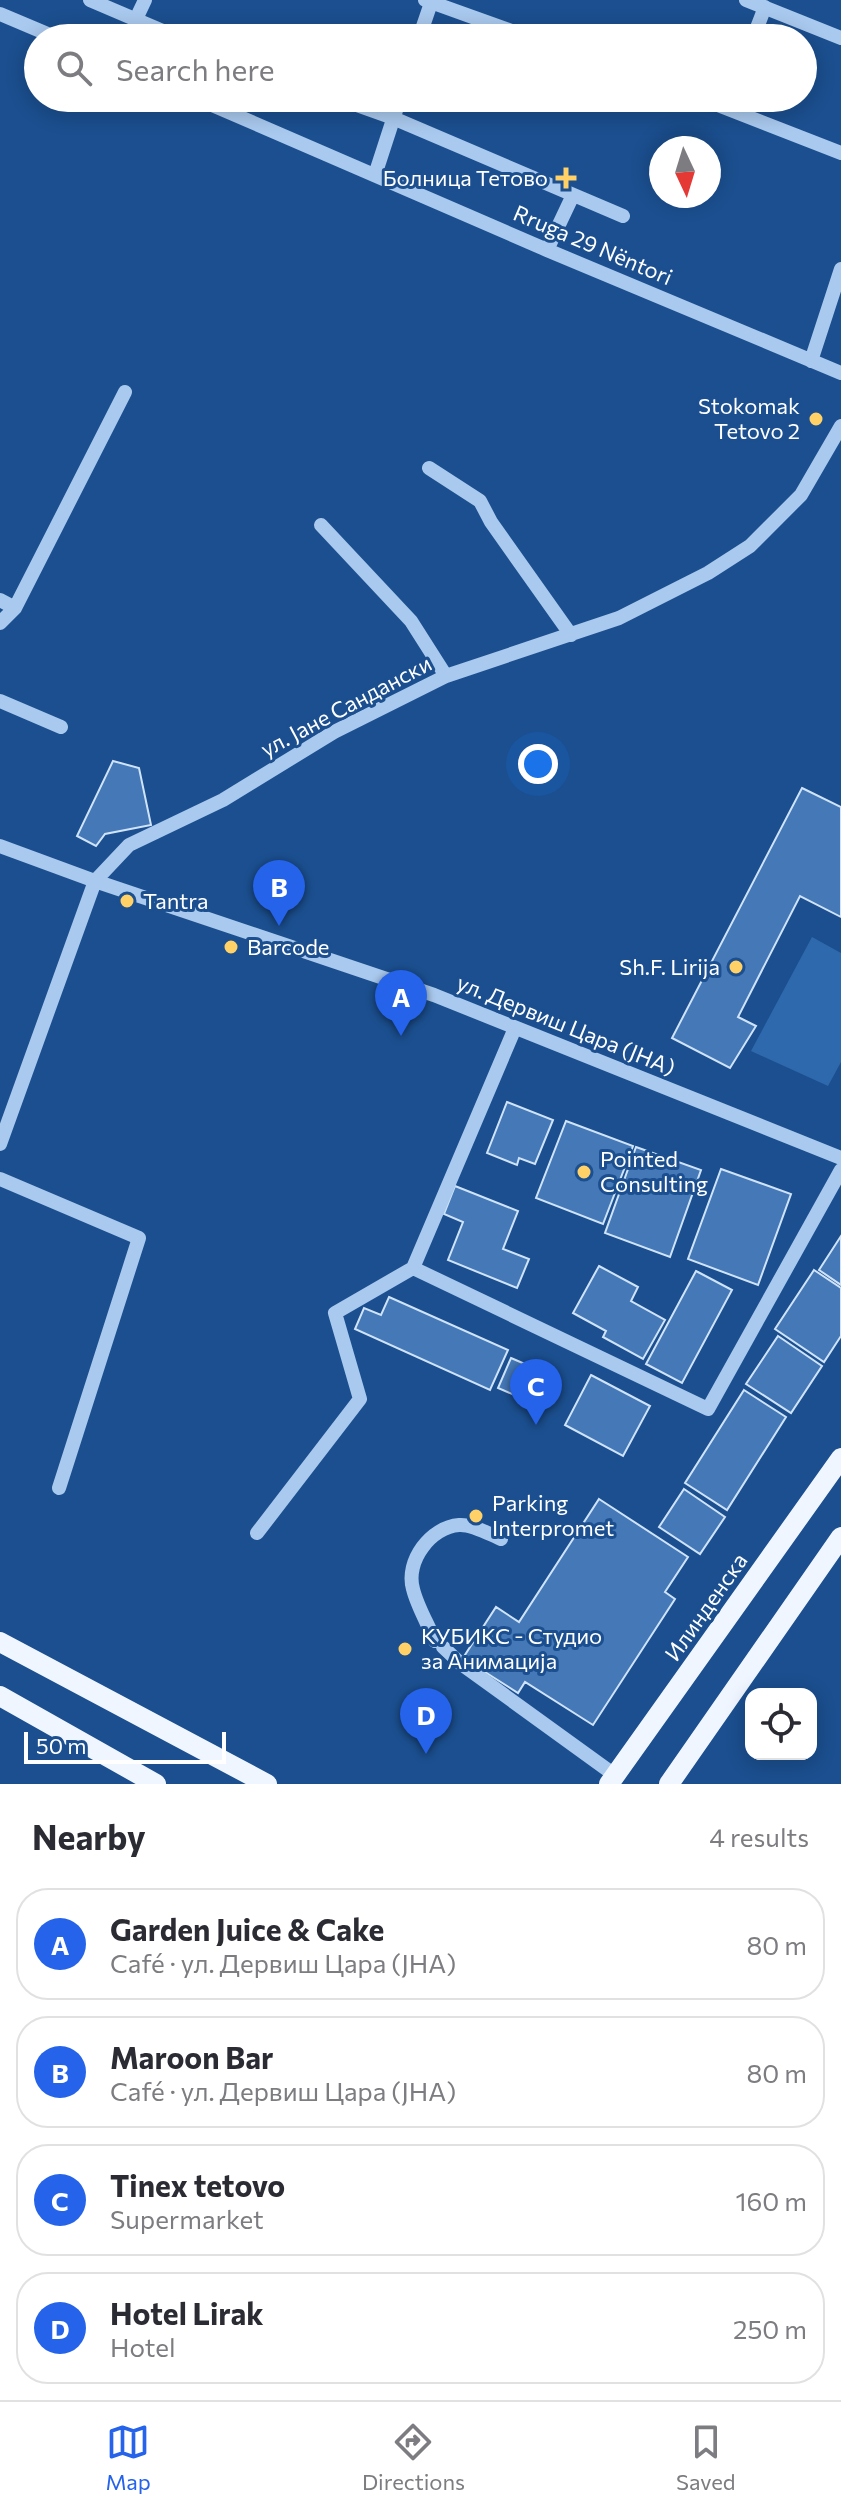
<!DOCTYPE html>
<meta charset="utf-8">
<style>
body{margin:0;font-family:Commissioner,sans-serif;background:#f7f7f7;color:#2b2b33}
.controls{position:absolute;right:24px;bottom:24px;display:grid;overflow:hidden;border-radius:16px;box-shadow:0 4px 20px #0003}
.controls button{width:72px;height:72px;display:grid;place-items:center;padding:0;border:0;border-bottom:2px solid #e1e1e2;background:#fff;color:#2b2b33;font:40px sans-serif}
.compass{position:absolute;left:649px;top:136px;width:72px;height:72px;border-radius:50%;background:#fff;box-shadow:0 4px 20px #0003;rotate:176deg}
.scale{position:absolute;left:24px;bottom:20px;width:202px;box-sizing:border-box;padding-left:8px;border:4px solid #fff;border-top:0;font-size:22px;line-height:28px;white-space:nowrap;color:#fff;-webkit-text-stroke:6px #1b4f8f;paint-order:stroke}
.you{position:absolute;left:538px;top:764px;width:28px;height:28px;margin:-20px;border:6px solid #fff;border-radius:50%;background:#1a73e8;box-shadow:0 0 0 12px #1a73e833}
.badge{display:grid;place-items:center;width:52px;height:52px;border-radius:50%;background:#2563eb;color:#fff;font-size:26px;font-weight:700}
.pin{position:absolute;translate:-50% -66px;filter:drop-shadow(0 2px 4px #0008)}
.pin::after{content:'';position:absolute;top:42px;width:28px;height:24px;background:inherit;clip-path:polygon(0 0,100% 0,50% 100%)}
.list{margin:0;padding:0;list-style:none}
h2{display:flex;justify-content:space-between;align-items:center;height:104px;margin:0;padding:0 32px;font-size:34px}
h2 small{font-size:26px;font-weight:400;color:#7c7c81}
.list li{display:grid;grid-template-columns:52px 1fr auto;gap:24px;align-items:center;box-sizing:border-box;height:112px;margin:0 16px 16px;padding:0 16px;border:2px solid #e1e1e2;border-radius:32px}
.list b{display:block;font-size:30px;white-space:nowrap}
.list p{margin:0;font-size:26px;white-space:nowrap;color:#7c7c81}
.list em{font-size:26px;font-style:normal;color:#7c7c81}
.icon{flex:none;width:44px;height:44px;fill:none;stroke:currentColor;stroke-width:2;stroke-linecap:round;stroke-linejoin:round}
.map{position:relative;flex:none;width:841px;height:1784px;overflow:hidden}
.search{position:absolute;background:#fff;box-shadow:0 4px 20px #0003;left:24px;right:24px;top:24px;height:88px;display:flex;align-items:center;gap:20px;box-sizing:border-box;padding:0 28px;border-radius:44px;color:#7c7c81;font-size:30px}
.sheet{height:616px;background:#fff}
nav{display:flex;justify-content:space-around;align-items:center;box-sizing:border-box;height:112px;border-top:2px solid #e1e1e2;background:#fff;font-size:22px;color:#7c7c81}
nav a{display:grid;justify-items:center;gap:4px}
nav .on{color:#2563eb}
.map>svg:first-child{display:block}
.green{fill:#2e69ad}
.building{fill:#4478b7;stroke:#cfe3fa;stroke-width:2}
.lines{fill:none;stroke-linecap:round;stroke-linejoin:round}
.minor{stroke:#a9c9ee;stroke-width:14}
.major{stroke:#f0f6ff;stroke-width:20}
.poi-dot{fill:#ffd166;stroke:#1b4f8f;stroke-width:3}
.labels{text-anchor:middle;stroke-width:6;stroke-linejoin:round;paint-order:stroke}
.poi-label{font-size:22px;fill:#fff;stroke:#1b4f8f;text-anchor:start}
.street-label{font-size:22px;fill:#fff;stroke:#1b4f8f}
</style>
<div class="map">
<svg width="841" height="1784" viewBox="0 0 841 1784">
<rect width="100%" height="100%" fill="#1b4f8f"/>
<path class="green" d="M812 937 841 953V1062L828 1086 751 1051Z"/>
<path class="building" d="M113 761 139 768 151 825 105 834 96 846 77 836Z
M802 788 841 807V917L800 896 738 1017 756 1026 730 1068 672 1038Z
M507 1102 553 1120 535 1164 519 1158 517 1165 487 1153Z
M566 1121 633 1146 603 1224 536 1198Z
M636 1147 701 1170 670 1257 605 1233Z
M721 1169 791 1194 758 1285 688 1259Z
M455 1186 518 1211 503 1249 529 1259 517 1288 448 1260 463 1222 444 1214Z
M841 1236V1285L819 1270Z
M599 1266 638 1287 631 1301 665 1320 643 1359 603 1337 606 1331 573 1313Z
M814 1270 841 1288V1336L824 1362 775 1329Z
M696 1271 732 1290 682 1383 646 1364Z
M389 1297 508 1350 490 1390 355 1329 364 1308 381 1315Z
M778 1336 822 1366 791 1413 746 1384Z
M511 1358 546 1373 533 1403 498 1388Z
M591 1375 650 1406 623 1456 565 1425Z
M744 1390 786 1417 727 1510 685 1483Z
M684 1489 725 1517 700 1554 659 1527Z
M599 1499 688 1557 665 1592 675 1599 593 1725 525 1682 518 1693 463 1658 496 1607 519 1622Z"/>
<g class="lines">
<path class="minor" d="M90 0 179 38
M425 0 531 38
M746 0 841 38
M0 14 57 38
M136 19 145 0
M419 38 432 0
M753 38 765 7
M196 98 547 250 841 373
M337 98 393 118 623 216
M700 98 841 153
M375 175 400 98
M547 250 573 195
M811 361 841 269
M429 468 480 501 491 522 571 635
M321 525 411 621 446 676
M0 600 15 608
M0 623 15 608 125 392
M0 701 61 727
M0 846 95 881 434 995 841 1158
M0 1144 95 881 129 845 223 800 334 732 446 676 619 618 708 573 750 546 801 495 841 426
M0 1179 139 1238 59 1488
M413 1268 515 1028
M257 1533 360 1399 335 1313 413 1268 708 1409 841 1170
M435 1641C428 1624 417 1606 413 1589 405 1561 431 1527 459 1525 472 1524 489 1534 501 1539
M443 1647 460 1663 616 1776"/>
<path class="major" d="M0 1642 267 1784
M0 1696 156 1784
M609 1784 841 1458
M669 1784 841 1537"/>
</g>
<g class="poi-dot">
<path d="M562 166h8v8h8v8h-8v8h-8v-8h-8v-8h8z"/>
<circle cx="816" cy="419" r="8"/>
<circle cx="127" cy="901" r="8"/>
<circle cx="231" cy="947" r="8"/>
<circle cx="736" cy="967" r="8"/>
<circle cx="584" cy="1172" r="8"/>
<circle cx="476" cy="1516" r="8"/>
<circle cx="405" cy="1649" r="8"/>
</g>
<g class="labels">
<g class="poi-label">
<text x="548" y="186" text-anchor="end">Болница Тетово</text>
<text x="800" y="414" text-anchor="end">Stokomak<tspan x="800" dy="25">Tetovo 2</tspan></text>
<text x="143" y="909">Tantra</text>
<text x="247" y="955">Barcode</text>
<text x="720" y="975" text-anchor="end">Sh.F. Lirija</text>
<text x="600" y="1167">Pointed<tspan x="600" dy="25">Consulting</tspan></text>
<text x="492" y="1511">Parking<tspan x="492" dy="25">Interpromet</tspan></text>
<text x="421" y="1644">КУБИКС - Студио<tspan x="421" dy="25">за Анимација</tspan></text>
</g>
<g class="street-label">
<text transform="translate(593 245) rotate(23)" y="8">Rruga 29 Nëntori</text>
<text transform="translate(346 706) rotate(-28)" y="8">ул. Јане Сандански</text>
<text transform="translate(566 1025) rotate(22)" y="8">ул. Дервиш Цара (ЈНА)</text>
<text transform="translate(706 1607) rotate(-55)" y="8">Илинденска</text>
</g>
</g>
</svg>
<div class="controls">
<button><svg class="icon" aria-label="locate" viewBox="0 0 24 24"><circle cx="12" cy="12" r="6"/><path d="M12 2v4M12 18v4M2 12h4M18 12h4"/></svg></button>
</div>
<svg class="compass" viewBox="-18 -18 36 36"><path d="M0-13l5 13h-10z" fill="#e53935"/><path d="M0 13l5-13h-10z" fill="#7c7c81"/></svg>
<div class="scale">50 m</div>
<div class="you"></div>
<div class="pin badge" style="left:401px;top:1036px">A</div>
<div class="pin badge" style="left:279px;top:926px">B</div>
<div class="pin badge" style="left:536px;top:1425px">C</div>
<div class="pin badge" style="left:426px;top:1754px">D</div>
<div class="search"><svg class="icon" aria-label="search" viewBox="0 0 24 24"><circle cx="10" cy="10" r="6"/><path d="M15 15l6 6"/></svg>Search here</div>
</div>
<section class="sheet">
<h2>Nearby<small>4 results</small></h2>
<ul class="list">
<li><span class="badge">A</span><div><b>Garden Juice &amp; Cake</b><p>Café · ул. Дервиш Цара (ЈНА)</p></div><em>80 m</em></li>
<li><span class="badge">B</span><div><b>Maroon Bar</b><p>Café · ул. Дервиш Цара (ЈНА)</p></div><em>80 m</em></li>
<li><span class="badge">C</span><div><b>Tinex tetovo</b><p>Supermarket</p></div><em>160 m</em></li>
<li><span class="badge">D</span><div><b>Hotel Lirak</b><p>Hotel</p></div><em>250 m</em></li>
</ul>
</section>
<nav>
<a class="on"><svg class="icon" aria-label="map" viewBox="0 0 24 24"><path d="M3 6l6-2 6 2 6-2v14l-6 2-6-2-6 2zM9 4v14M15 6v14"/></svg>Map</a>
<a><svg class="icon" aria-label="directions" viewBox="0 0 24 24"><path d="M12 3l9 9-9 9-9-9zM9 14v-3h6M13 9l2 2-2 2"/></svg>Directions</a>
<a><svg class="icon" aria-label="saved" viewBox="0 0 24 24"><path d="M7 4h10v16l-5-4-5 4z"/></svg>Saved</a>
</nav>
